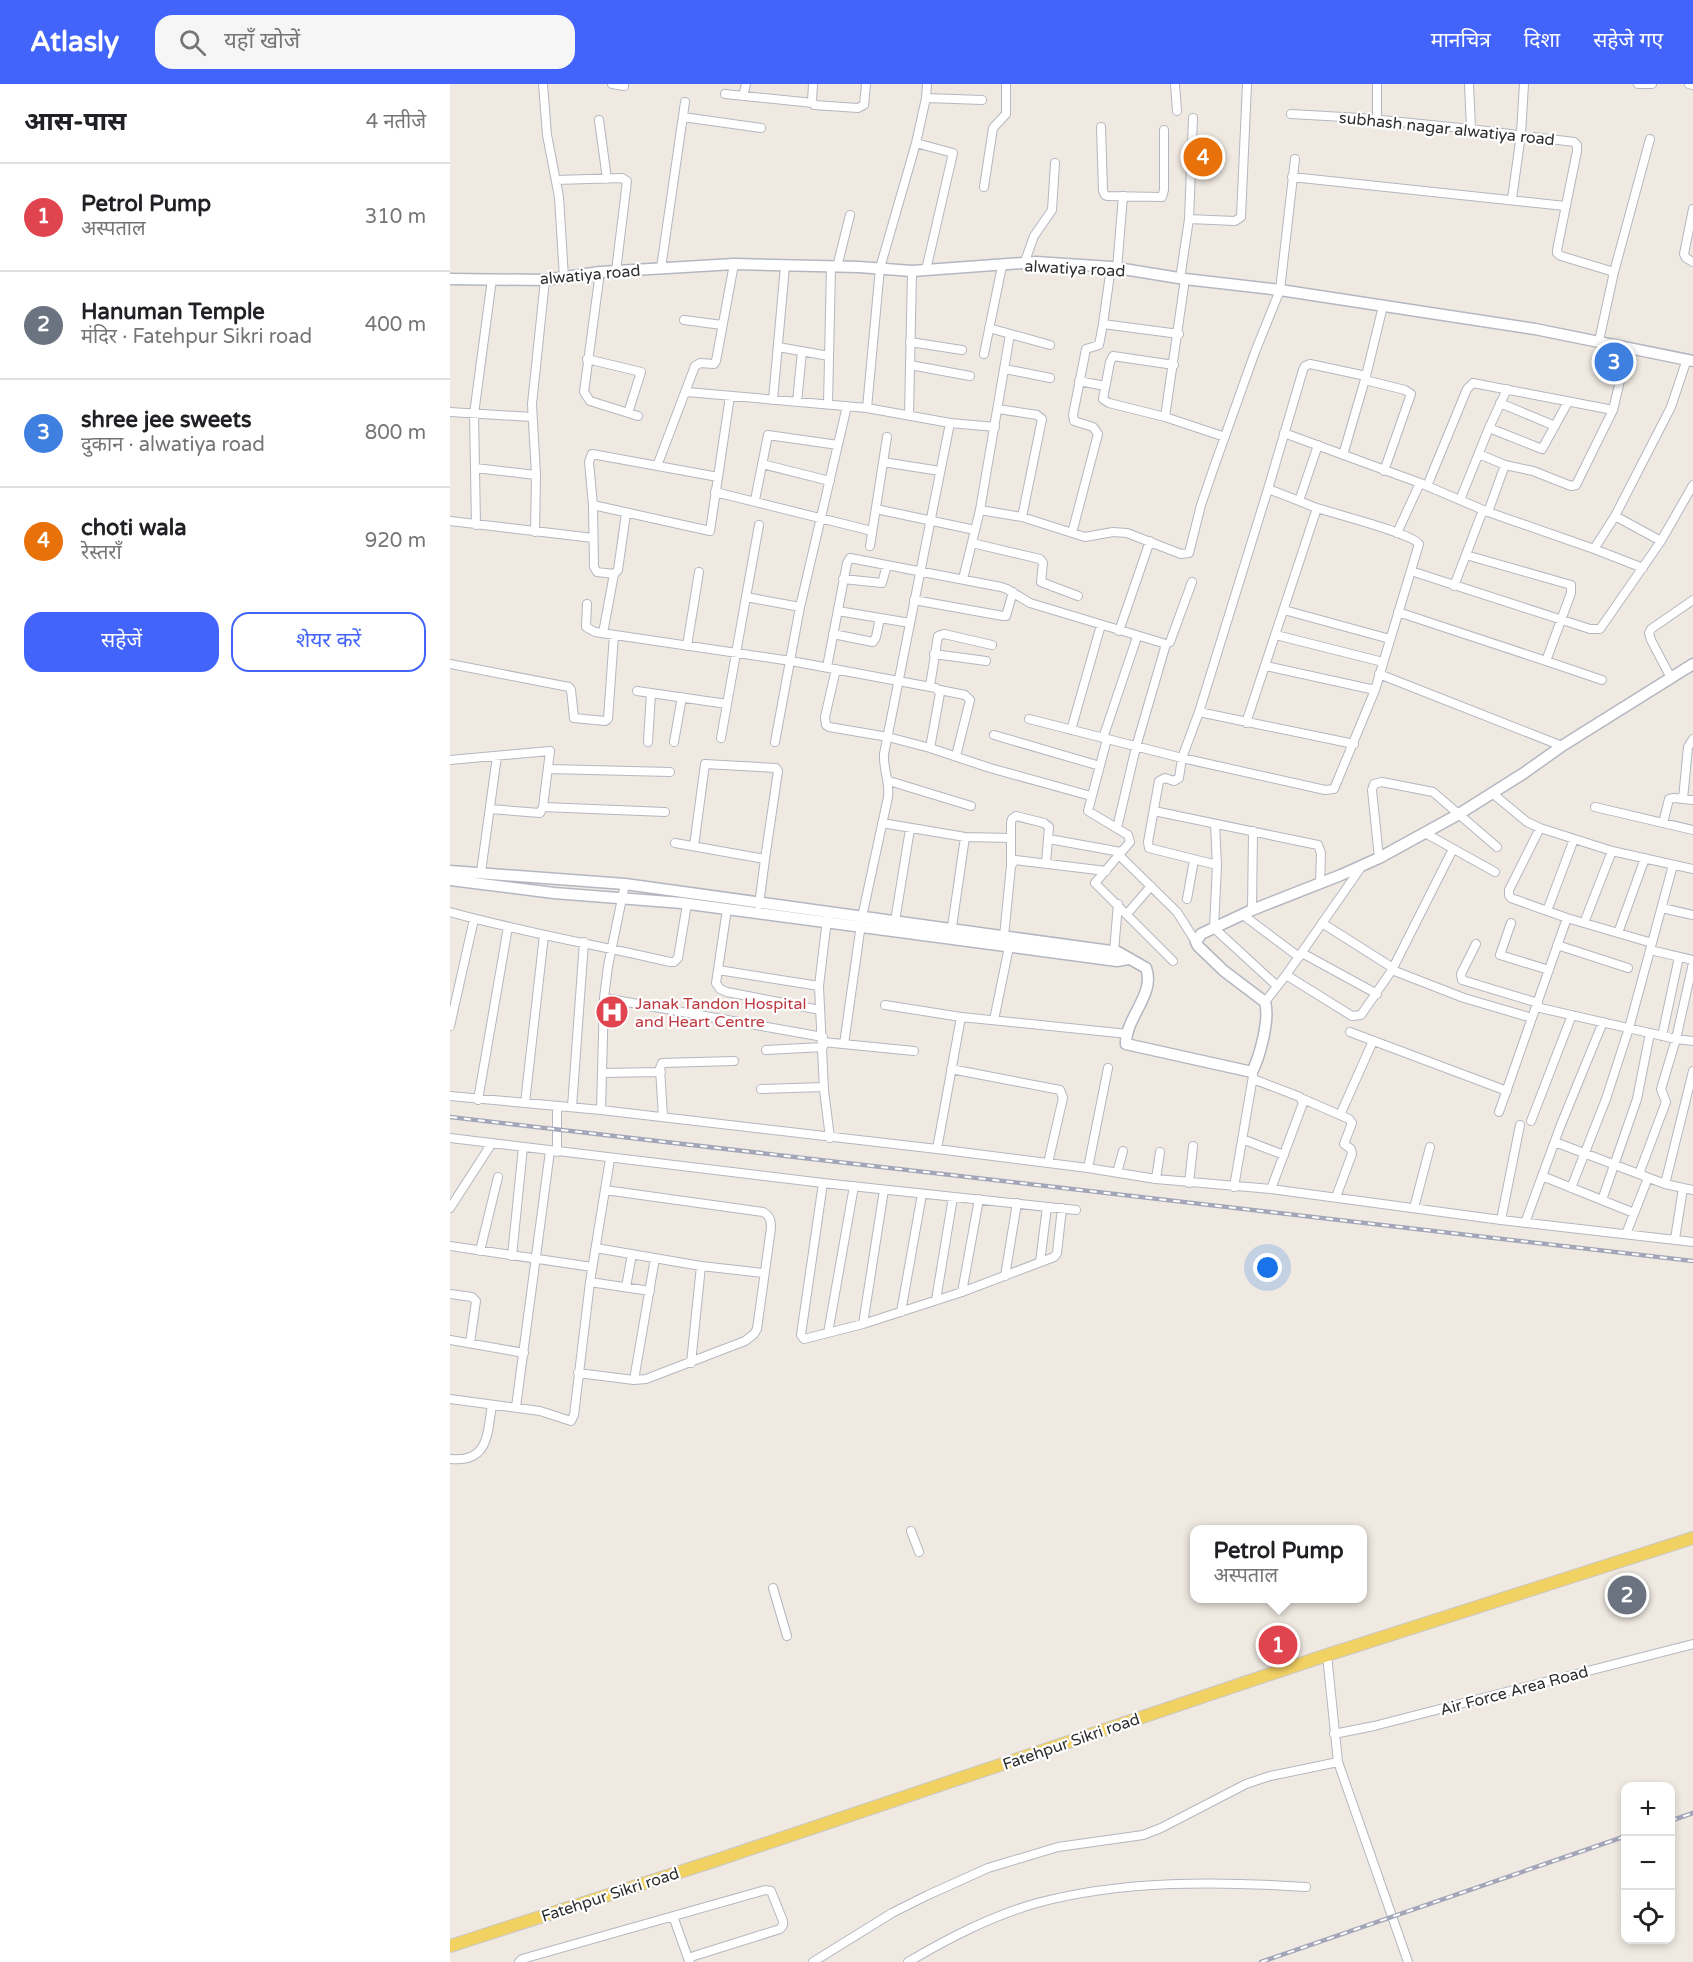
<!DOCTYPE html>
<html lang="hi">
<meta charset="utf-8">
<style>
body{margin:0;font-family:"Varela Round","Noto Sans Devanagari",sans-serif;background:#f6f6f6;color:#202124}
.controls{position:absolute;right:18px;bottom:18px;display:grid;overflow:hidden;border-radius:12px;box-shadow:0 3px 9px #0003}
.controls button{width:54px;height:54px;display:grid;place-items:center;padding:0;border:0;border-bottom:2px solid #e0e0e0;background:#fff;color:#202124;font:30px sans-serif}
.you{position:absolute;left:818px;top:1184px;width:21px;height:21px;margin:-15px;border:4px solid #fff;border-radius:50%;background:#1a73e8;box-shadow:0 0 0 9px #1a73e833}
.badge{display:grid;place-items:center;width:39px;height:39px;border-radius:50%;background:#4264fb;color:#fff;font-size:20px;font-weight:700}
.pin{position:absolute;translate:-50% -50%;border:3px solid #fff;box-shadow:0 2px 6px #0006}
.popup{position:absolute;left:740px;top:1441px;width:177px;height:78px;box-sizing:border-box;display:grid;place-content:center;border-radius:12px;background:#fff;filter:drop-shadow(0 2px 4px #0005);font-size:20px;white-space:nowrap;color:#757577}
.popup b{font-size:22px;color:#202124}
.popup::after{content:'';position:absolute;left:50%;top:100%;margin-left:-12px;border:12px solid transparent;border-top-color:#fff}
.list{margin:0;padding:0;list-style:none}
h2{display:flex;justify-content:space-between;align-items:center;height:78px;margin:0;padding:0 24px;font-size:26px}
h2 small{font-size:20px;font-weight:400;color:#757577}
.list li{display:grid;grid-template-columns:39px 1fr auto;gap:18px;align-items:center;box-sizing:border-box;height:108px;padding:0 24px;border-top:2px solid #e0e0e0}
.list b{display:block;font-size:22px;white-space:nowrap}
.list p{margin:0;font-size:20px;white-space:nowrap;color:#757577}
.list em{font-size:20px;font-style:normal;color:#757577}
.actions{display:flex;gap:12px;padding:18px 24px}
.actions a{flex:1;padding:14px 0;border:2px solid #4264fb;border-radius:18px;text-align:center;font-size:21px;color:#4264fb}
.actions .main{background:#4264fb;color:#fff}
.icon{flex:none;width:33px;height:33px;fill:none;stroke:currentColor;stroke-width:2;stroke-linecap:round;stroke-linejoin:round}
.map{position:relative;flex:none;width:1243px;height:1878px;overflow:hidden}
header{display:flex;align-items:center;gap:36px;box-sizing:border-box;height:84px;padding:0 30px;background:#4264fb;color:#fff}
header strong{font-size:28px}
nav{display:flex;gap:33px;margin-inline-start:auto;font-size:21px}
.search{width:420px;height:54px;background:#f6f6f6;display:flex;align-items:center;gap:15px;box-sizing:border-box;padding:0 21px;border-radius:18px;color:#757577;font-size:22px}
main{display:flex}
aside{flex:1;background:#fff}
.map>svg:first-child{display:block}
.medical{fill:#f5dfe0}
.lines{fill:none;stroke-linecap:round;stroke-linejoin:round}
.street-casing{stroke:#b4b7c1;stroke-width:10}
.secondary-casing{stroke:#b4b7c1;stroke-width:13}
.primary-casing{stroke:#c9c9c9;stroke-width:14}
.street{stroke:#fff;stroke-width:8}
.secondary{stroke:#fff;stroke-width:10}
.primary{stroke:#f2d163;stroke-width:12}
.rail-casing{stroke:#a3a6b8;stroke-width:4.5}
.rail{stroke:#fff;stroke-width:2;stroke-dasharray:7;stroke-linecap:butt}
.labels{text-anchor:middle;stroke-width:4.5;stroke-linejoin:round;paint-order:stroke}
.street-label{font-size:16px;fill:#2e2e2e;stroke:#fff}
.health-label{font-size:16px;fill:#be3a42;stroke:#fff;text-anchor:start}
</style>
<header>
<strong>Atlasly</strong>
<div class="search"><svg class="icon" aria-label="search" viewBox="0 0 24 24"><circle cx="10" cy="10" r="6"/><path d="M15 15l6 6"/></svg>यहाँ खोजें</div>
<nav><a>मानचित्र</a><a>दिशा</a><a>सहेजे गए</a></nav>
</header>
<main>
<aside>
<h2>आस-पास<small>4 नतीजे</small></h2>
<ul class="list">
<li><span class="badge" style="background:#e0444e">1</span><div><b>Petrol Pump</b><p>अस्पताल</p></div><em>310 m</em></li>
<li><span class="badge" style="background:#6b7280">2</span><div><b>Hanuman Temple</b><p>मंदिर · Fatehpur Sikri road</p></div><em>400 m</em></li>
<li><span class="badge" style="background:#3f7fe0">3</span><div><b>shree jee sweets</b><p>दुकान · alwatiya road</p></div><em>800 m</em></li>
<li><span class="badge" style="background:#e8710a">4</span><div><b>choti wala</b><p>रेस्तराँ</p></div><em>920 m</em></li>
</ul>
<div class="actions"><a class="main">सहेजें</a><a>शेयर करें</a></div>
</aside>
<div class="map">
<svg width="1243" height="1878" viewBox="0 0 1243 1878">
<rect width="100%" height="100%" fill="#efe9e1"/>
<path class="medical" d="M836 1541 848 1567 816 1573 809 1554Z"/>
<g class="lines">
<g class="street-casing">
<path id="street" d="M93 0 97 51 109 113 114 194
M162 0 174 2
M363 0 362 17 364 21 408 24 414 21 416 0
M725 0 727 27
M1019 0 1021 45
M1188 0H1202
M1239 0 1243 1
M275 10 363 19
M293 12 296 0
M476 14 532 16
M841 30 911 34 1021 45 1124 58 1127 61V67L1107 166V169L1111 172 1164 188 1149 257
M233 33 311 44
M927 35V0
M149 36 157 95
M651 43 653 107 655 111 657 112 712 113 714 106V46
M466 59 503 69 476 186
M842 93 1115 122
M106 96 172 94 177 97 166 187
M534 103 543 44 556 30V0
M1062 115 1071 50 1074 0
M1243 125 1234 170 1236 174 1243 178
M739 135 785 137 791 133 797 0
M574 180 584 152 602 126 605 79
M387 183 400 131
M661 183 653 240 729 250
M211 184 235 18
M667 185 673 112
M150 188 134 308 140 317 188 332
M1164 188 1200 55
M730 195 739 135 743 34
M234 236 272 241
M539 244 600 261
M460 258 512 266
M328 263 379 272
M534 270 552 182
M137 275 191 288 178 329
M460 281 520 292
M724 281 663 272 660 278 653 315 659 319 715 333 775 353
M555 285 600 294
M915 296 955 306 961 310 934 387
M629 297 655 302
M237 308 417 324 500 339 545 343
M323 316 335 182
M347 318 352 267
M1050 319 1105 342
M378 320 381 183
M417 324 430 184 466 59 476 14 477 0
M548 325 587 331 592 335 572 433
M0 328 82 333
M459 331 462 187
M715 333 735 195
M1039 344 1057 305
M834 349 970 399 1038 428 1144 465 1165 432 1221 323 1237 275
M1029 370 1055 381 1083 387 1121 402 1126 401 1163 326 1178 263
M893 371 916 292 933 222
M433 378 490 387
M312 380 380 397
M207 382 245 282 250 279 264 280 266 277 284 180
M25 384 86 391
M977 402 1017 305 1023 299 1163 326
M265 408 422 447
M305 416 318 351 388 361
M1010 416 1039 344 1092 365 1118 318
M849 417 868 361
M143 421 260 447 280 312
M426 425 525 446
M530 426 572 433 635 453 663 448 677 449 731 470 739 469 751 421 764 383 805 268 830 206 845 75
M1038 428 1055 381
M176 429 168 486 164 490 147 488 144 483 143 421 139 378 142 370 268 393
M1165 432 1211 457
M0 437 143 454
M26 441 24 330 42 195
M85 448 86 391 82 320 95 196
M622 449 648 350 643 343 624 337 623 331 636 265 649 261 653 240
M947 449 970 399
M522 459 590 475 593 479 591 498 628 512
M420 462 437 353
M1144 465 1193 484
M961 487 1140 545H1150L1211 457 1243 401
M393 495 432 499 437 481
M513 495 530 426 560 250
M1004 502 1033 426
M296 513 309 441
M464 516 553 532H556L563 508
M137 520 136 543 145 548 341 577 486 604 490 609 480 664
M834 526 940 555
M388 527 460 539
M948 528 1096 577 1121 509V501L1016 471
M669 547 700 457
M153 549 164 490
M383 550 423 558 426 553 430 534
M826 551 933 578
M237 562 249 488
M484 570 536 577
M1096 577 1152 596
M0 580 119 603 121 606 124 634 155 637 158 635 164 551
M816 582 925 606
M377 583 397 479 400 474 551 503 557 505 580 519 716 560 720 558 742 498
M386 585 375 633 376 641 379 643 438 653 480 664 540 684 641 712
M929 590 1112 662
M1221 594 1201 556 1199 549 1201 545 1243 516
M480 602 488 552 494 550 542 561
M490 606 515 611 520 616 506 672
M187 607 277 620
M749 628 904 660
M579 635 732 674 875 706 884 705 925 606 969 460C961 449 885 430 867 424 851 418 835 411 818 405
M796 639 867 424
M621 646 651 541
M544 651 650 682
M271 654 296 513 350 523
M653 654 687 553
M657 655 638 727 678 751 680 758 645 799 723 877
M198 658 201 609
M224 658 232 613
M325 658 350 523 397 322
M0 676 100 667 93 723 90 729 40 725
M99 685 220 688
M439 697 521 722
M1042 709 1077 738 1090 744 1162 767 1243 785
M1233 715 1238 663 1243 655
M93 723 215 728
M1145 723 1243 746
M704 727 868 761 871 769 870 799
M432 739 515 753 561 754
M1213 739 1219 715 1224 714 1243 716
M765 740 767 781 764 844 827 902
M667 744 686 663 716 560
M1090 744 1059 806V811L1061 814 1117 834 1202 859
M975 749 1045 788
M599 755 671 768
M225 759 315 775 309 821
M244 762 255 680 326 684 328 687 315 775
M669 771 727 828 746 858
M929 774 922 706 924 700 932 698 983 708 1047 763
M767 781 699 764 698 758 709 697 715 694 724 697 729 694 732 674 749 628 818 405 853 286 855 282 860 280 916 292
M561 782V739L562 735 566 732 594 739 599 743 596 779
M31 788 47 672
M737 815 744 776
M1212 824 1243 831
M277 825 266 899 270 905 277 908 370 926
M802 826 803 747
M1097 827 1124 755
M0 828C72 848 147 861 220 878H224L228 874 237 820
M677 830 701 802
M793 831 849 873
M377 835 369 902 374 1006 380 1054
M445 837 460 745
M872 839 943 884
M1061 839 1050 871 1099 886
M1134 839 1162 767
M502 843 515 753
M1168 849 1195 774
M554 852 561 782 565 776 656 787
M1026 860 1011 890 1012 896 1088 919
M1107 861 1178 884
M1200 866 1243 876
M664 867 668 820
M852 869 927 910
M268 886 369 902
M942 886 1014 914 1082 934
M836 891 902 932 911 931 942 886 1003 765
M154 914 373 953
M815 918 836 891 912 782
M435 921 511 933 678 950
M1086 923 1226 955 1243 957
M544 936 560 858
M0 942 24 835
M900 948 1057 1007
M1212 952 1229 873
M373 958 464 967
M394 960 412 833 438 713C440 698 433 685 434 670L500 339
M316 966 373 963
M501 985 610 1006 613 1014 598 1079
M152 989 211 988
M803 995 850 1013 853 1019 821 1105
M311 1005 374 1003
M0 1012 151 1026 487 1065 638 1084 706 1095 821 1105 1051 1136 1243 1158
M853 1015 899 1035 902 1039 894 1060 901 1065 902 1070 886 1113
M28 1016 58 843
M75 1019 94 851
M107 1023V1068
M122 1023 134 858
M151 1026 154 914 158 882 175 800
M1049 1028 1117 834
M890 1031 923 957
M213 1033 210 984 212 979 284 977
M1081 1037 1122 931
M0 1054 373 1099 626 1126
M792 1055 834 1071
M1105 1058 1215 1100 1243 1106
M487 1065 511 933
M638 1084 658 984
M667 1089 673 1067
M1189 1090 1216 1018 1211 1005 1226 955 1243 879
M1092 1092 1184 1129
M706 1095 710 1068
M373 1099 351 1251 354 1255 413 1240 512 1208 604 1173 607 1169 612 1124
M739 1099 743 1062
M1215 1100 1243 987
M784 1103 803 992
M1121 1104 1156 1015 1179 944 1223 781
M1152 1116 1187 1015 1200 949
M0 1124 42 1059
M964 1124 980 1063
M1051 1136 1070 1041
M1075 1139 1110 1043 1153 938
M1176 1150 1198 1094
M1225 1155 1233 1104
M0 1162 142 1183
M146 1164 251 1182 313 1189
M30 1167 48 1093
M62 1172 73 1063
M590 1178 597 1123
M555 1192 567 1119
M140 1198 200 1207
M176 1203 182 1170
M512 1208 529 1115
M0 1210 22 1213 26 1217 20 1259
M486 1216 503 1113
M451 1228 472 1110
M413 1240 434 1106
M378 1249 404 1102
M0 1256 74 1269
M241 1279 251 1182
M128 1289 184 1296 196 1295 295 1257 304 1250 307 1245 321 1144C321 1136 320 1132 313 1128L155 1106
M184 1296 205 1174
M0 1315 90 1327 121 1337 124 1331 140 1198 160 1075
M66 1323 100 1067
M0 1375C39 1379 37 1350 42 1321
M461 1447 469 1468
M323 1504 337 1552
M877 1571 888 1678 958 1878
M884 1650 924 1642 1243 1560
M223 1832 239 1877
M69 1878 72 1875 315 1806 321 1807 333 1837V1841L330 1845 244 1872 240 1874 239 1878
M363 1878 442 1829 478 1811 538 1784 608 1763 693 1751 711 1744 796 1700 820 1692 888 1678
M458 1878C499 1854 541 1832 587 1819 673 1796 768 1797 856 1803"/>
</g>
<g class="secondary-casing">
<path id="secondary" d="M0 195 95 196 150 188 284 180 409 183 462 187 586 178 661 183 735 195 830 206 1085 245 1243 277
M0 787 175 800 668 868 696 884C706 910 675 934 676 960L802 988C810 972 820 935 815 918L774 887 748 862 746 858 751 850 802 826 891 791 929 774 1009 730 1074 689 1112 662 1243 580
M0 796 104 809 232 819 667 877 678 875"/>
</g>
<g class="primary-casing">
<path id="primary" d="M0 1862 267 1776 877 1571 1243 1454"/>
</g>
<use href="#street" class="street"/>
<use href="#secondary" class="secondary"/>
<use href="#primary" class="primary"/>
<g class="rail-casing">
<path id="rail" d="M0 1033 1243 1177
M1220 1737 1243 1729
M811 1878 1176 1752"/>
</g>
<use href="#rail" class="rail"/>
</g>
<defs>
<g id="hospital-disc" transform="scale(1.725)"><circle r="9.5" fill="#e0444e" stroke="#fff"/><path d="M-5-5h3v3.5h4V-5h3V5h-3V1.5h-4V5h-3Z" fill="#fff"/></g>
</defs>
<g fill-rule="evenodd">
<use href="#hospital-disc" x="162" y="928"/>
</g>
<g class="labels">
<g class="street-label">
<text transform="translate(997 44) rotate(6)" y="6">subhash nagar alwatiya road</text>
<text transform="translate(625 184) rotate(3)" y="6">alwatiya road</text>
<text transform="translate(140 190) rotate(-5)" y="6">alwatiya road</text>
<text transform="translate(1064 1606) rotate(-15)" y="6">Air Force Area Road</text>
<text transform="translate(621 1657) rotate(-19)" y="6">Fatehpur Sikri road</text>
<text transform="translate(160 1810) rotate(-18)" y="6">Fatehpur Sikri road</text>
</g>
<g class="health-label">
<text x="185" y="925">Janak Tandon Hospital<tspan x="185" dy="18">and Heart Centre</tspan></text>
</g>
</g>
</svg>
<div class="controls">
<button>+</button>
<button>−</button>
<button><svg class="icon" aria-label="locate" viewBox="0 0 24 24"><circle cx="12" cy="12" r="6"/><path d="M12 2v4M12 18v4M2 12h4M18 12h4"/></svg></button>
</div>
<div class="you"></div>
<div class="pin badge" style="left:828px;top:1561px;background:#e0444e">1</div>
<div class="popup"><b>Petrol Pump</b>अस्पताल</div>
<div class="pin badge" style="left:1177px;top:1511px;background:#6b7280">2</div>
<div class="pin badge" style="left:1164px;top:278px;background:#3f7fe0">3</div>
<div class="pin badge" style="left:753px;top:73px;background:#e8710a">4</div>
</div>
</main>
